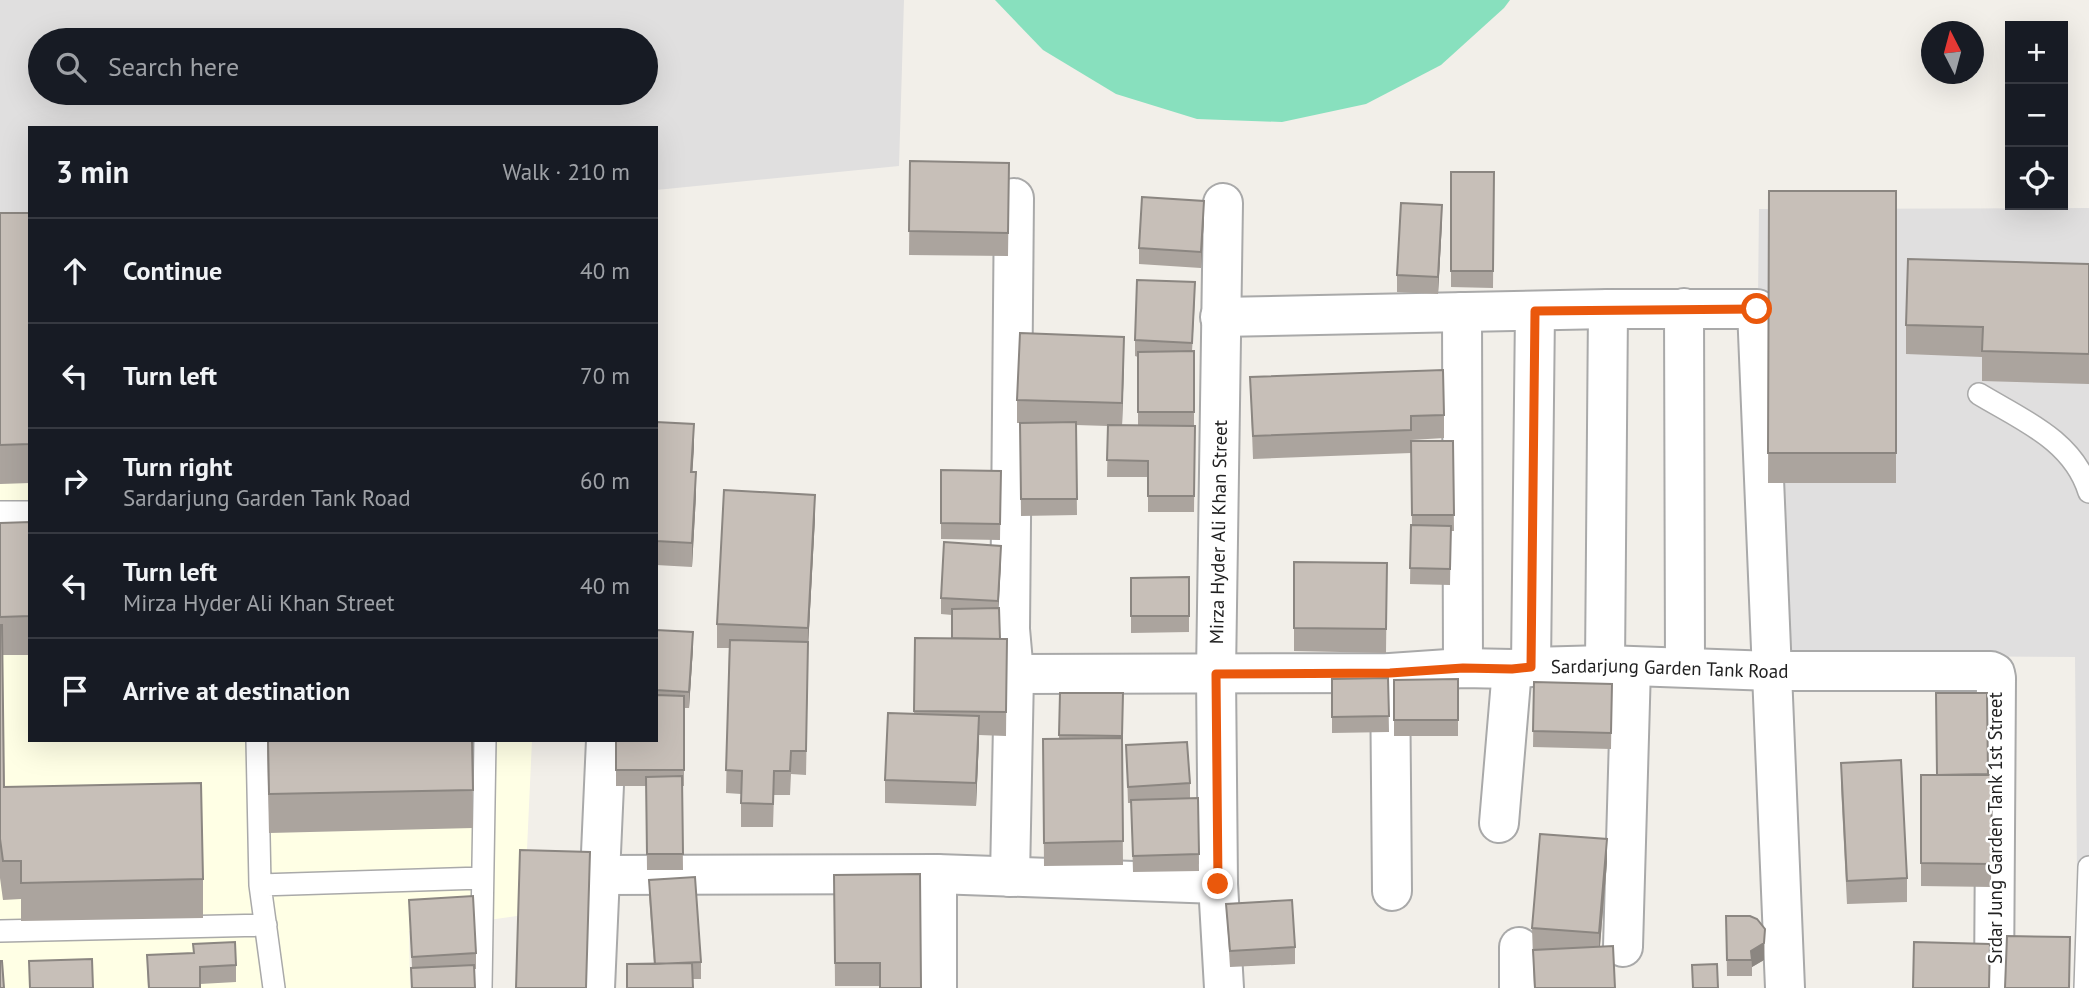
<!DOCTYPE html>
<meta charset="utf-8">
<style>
body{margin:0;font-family:"PT Sans",sans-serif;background:#20242c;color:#f1f3f6}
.controls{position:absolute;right:21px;top:21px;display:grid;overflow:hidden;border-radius:0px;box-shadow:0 7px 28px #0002}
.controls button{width:63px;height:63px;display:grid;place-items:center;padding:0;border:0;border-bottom:2px solid #363941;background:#171b24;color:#f1f3f6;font:35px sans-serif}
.compass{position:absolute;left:1921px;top:21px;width:63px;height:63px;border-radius:50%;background:#171b24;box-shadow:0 7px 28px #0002;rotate:354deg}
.stop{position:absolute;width:21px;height:21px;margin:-16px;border:5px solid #ea580c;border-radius:50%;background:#fff}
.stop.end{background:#ea580c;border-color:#fff;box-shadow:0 2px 7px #0008}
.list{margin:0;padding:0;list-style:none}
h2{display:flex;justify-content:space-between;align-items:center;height:91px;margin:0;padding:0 28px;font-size:30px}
h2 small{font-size:23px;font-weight:400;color:#9ea1a6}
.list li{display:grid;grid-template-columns:46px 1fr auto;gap:21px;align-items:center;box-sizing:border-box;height:105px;padding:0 28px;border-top:2px solid #363941}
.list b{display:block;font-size:26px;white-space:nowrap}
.list p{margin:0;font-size:23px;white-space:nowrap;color:#9ea1a6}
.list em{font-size:23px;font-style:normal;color:#9ea1a6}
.icon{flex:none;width:38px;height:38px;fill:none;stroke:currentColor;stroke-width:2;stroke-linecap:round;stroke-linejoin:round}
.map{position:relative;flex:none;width:2089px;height:988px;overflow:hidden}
.search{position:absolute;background:#171b24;box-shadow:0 7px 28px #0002;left:28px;top:28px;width:630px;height:77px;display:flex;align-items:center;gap:18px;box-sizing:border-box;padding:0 24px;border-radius:38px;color:#9ea1a6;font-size:26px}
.panel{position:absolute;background:#171b24;box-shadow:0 7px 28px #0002;left:28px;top:126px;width:630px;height:616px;border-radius:0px}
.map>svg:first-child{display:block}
.residential{fill:#e0dfdf;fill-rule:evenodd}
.education{fill:#ffffe5}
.pitch{fill:#88e0be}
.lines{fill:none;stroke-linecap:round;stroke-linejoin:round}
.lane-casing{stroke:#a9a9a9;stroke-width:24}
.street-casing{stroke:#a9a9a9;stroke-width:42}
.lane{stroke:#fff;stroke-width:21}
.street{stroke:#fff;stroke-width:38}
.wall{fill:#aba49e}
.shaded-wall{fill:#8b8681}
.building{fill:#c7bfb8;stroke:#8b8681;stroke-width:2}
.route{stroke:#ea580c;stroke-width:9}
.labels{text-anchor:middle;stroke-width:5;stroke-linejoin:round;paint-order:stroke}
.street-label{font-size:19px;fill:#222;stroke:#fff}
</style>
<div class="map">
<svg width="2089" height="988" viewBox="0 0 2089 988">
<rect width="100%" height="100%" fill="#f2efe9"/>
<path class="residential" d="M0 0H904L899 166 656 190V128H30V253L0 256ZM40 40H646V93H40Z
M2089 208V988H2078L2075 657 1781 655 1758 298 1759 209Z"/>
<path class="education" d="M30 263V740H532L524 915 409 931 410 988H0V264Z"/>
<path class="pitch" d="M995 0H1510L1504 8 1441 65 1366 104 1282 122 1197 119 1116 94 1043 50Z"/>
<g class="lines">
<g class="lane-casing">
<path id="lane" d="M1979 394C2022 420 2073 440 2089 492
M0 512H30
M257 740 260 885 274 988
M260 885 482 878
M0 931 266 925
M481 988 485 740
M2085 988 2089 867"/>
</g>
<g class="street-casing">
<g id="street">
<path d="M1223 203 1216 674 1218 884 1224 988"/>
<path d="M1684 308 1685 667"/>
<path d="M1462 312 1463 668"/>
<path d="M1220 317 1608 309H1757L1785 988"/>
<path d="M1605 665 1608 309"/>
<path d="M1531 667 1535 311"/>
<path d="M1390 673 1392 891"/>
<path id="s1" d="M1014 674 1390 673 1463 668 1512 669 1531 667 1605 665 1772 671H1991L1995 673 1996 678 1994 988"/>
<path d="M1499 823 1512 669"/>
<path d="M600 875 937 874 1218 884"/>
<path d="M1010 877 1014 674 1010 629 1014 198"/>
<path d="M1623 947 1631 667"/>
<path d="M595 988 606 740"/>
<path d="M937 988V874"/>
<path d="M1519 988V947"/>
</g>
</g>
<use href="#lane" class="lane"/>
<use href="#street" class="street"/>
</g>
<path class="wall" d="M910 161 1009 186 1008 256 909 255Z
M1451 172H1494L1493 288 1451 287Z
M1769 191H1896V483H1768Z
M0 213H30V483L0 484Z
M1204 217 1201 268 1139 264V248Z
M1442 221 1438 294 1397 292V275Z
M2089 264V384L1982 381V357L1906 354V325Z
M1195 299 1192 351H1194V426H1195L1194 512H1148V477H1107L1108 426 1076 425 1077 515 1021 516 1020 423H1017V400L1124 360 1122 425 1138 426V357L1135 356V340Z
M1250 377 1444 415V438L1411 440V453L1253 459Z
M656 422 694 447 692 472 696 495 692 567 656 565Z
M1411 441H1453L1454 531H1451L1450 585 1410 584 1411 525H1412Z
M941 470 1001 471 1000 540 941 539Z
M815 518 808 647 806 775 791 774 790 795H774L773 827H741V794L726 793 729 648H717V624Z
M30 522V655H2L4 787 203 879V918L21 921V899L3 900 0 878V523Z
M1001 562 998 608 1000 639H1007L1006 736 979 735 976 806 885 803V780L914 714 915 638H952V615L941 614V598Z
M1294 562 1387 563 1386 653 1294 651Z
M1189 577V632L1131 633V578Z
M656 630 693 648 689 708H684V786H682L683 870H647L646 786H616V740H656Z
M1388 678 1389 732 1332 733V679Z
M1458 679V736H1394V680Z
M1534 682 1612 684 1611 749 1533 747Z
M1123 693 1122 738 1123 865 1044 866 1043 739H1059V735Z
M1987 693 1988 775H1992L1991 887 1921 886V775H1937Z
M267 740H472L473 828 269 833Z
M524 740H584L524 741Z
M1126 745 1190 783V799L1198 798 1199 871 1133 872 1131 803H1128Z
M1841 763 1907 878V902L1847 904 1841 786Z
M1607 862 1600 946 1615 988H1534L1532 928Z
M920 874 880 986H835L834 875Z
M649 880 701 962V979H693L654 964 649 896Z
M409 900 476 953V969H474L475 988H411V968H412Z
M1226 904 1295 947V964L1230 967Z
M1726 916 1765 929 1764 960 1752 967V976H1727Z
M147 955 236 965V982L200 984V988H148Z"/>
<path class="shaded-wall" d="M1204 201V217L1201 268V252Z
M1442 205V221L1438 294V277Z
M1124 337V360L1122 426V403Z
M694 424V447L691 495V472Z
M696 472V495L692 567V543Z
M815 495V518L808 647 806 775 808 628Z
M1001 546V562L998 618V601Z
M693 632V648L689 708V692Z
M979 716V740L976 806V783Z
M1607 839V862L1599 957V933Z
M1764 943V960L1752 967 1751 951Z"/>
<path class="building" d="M910 161 1009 163 1008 233 909 231Z
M1451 172H1494L1493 271H1451Z
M1769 191H1896V453H1768Z
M1142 197 1204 201 1201 252 1139 248Z
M1401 203 1442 205 1438 277 1397 275Z
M0 213H30V444L0 445Z
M1908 259 2089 264V354L1982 351 1983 327 1906 325Z
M1137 280 1195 282 1192 343 1135 340Z
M1020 333 1124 337 1122 403 1017 400Z
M1194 351V412H1138V352Z
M1443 370 1444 415 1411 416V430L1253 436 1250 377Z
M656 422 694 424 691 472H696L692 543 656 541Z
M1076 422 1077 499H1021L1020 423Z
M1108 425 1195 426 1194 496H1148V461L1107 460Z
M1411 441H1453L1454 515H1412Z
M941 470 1001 471 1000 524 941 523Z
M724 490 815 495 808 628 717 624Z
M30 522V616L0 617V523Z
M1411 525 1451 526 1450 569 1410 568Z
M944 542 1001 546 998 601 941 598Z
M1294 562 1387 563 1386 629 1294 628Z
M1189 577V616H1131V578Z
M999 608 1000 639 952 638V609Z
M0 625H2L4 787 201 783 203 879 21 883V861H3L0 839Z
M656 630 693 632 689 692 656 690Z
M915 638 1007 639 1006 712 914 711Z
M730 640 808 642 806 751H791L790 771H774L773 804 741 803 742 771 726 770Z
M1388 678 1389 716 1332 717V679Z
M1458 679V720H1394V680Z
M1534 682 1612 684 1611 733 1533 731Z
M1060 693H1123L1122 736 1059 735Z
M1936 693H1987L1988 774 1937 775Z
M656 695 684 696V770H616V740H656Z
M888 713 979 716 976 783 885 780Z
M1122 738 1123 841 1044 843 1043 739Z
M268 740H472L473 790 269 794Z
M1187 742 1190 783 1128 787 1126 745Z
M1901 760 1907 878 1847 881 1841 763Z
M1921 775H1992L1991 864 1921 863Z
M682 776 683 854H647L646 777Z
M1198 798 1199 854 1133 856 1131 800Z
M1540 834 1607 839 1599 933 1532 928Z
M520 850 590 852 586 988H516Z
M920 874 921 988H880V963H835L834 875Z
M695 877 701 962 655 964 649 880Z
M473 896 476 953 412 957 409 900Z
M1292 900 1295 947 1230 951 1226 904Z
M1726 916H1750L1757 919 1765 929 1764 943 1751 951 1752 960H1727Z
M2007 936 2070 937 2069 988H2005Z
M235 942 236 965 200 967V988H149L147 955 194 953 193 944Z
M1914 942 1990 944 1989 988H1913Z
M1613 946 1615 988H1535L1533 950Z
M92 959 93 988H30L29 961Z
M0 961H2L4 988H0Z
M692 963 693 988H627V964Z
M1717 964 1718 988H1693L1692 965Z
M474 965 475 988H412L411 968Z"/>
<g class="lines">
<path class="route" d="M1218 884 1216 674 1390 673 1463 668 1512 669 1531 667 1535 311 1757 309"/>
</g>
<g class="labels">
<g class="street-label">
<text transform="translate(1218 532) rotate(-89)" y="7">Mirza Hyder Ali Khan Street</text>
<text dy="7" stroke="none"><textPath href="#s1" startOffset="656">Sardarjung Garden Tank Road</textPath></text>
<text transform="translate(1995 828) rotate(-90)" y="7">Srdar Jung Garden Tank 1st Street</text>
</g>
</g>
</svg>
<div class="controls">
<button>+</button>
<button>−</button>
<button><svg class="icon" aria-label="locate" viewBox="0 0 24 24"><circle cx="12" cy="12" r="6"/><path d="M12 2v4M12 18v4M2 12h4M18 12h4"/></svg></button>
</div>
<svg class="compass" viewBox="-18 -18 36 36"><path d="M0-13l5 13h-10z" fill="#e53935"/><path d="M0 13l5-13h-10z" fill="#9ea1a6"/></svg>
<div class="stop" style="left:1757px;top:309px"></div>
<div class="stop end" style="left:1218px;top:884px"></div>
<div class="search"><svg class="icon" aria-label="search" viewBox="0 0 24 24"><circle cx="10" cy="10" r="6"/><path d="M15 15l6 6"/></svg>Search here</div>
<section class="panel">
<h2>3 min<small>Walk · 210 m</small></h2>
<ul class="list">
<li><svg class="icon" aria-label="ahead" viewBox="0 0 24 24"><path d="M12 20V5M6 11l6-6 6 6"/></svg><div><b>Continue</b></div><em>40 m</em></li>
<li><svg class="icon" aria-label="left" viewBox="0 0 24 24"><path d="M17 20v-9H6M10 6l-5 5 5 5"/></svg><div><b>Turn left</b></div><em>70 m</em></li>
<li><svg class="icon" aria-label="right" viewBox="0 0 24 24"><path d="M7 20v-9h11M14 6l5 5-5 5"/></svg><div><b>Turn right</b><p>Sardarjung Garden Tank Road</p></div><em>60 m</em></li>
<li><svg class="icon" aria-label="left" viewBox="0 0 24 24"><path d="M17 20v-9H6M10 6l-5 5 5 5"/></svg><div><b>Turn left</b><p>Mirza Hyder Ali Khan Street</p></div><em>40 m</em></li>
<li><svg class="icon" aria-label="arrive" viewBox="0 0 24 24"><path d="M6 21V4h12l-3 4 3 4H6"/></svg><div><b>Arrive at destination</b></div></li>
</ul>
</section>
</div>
